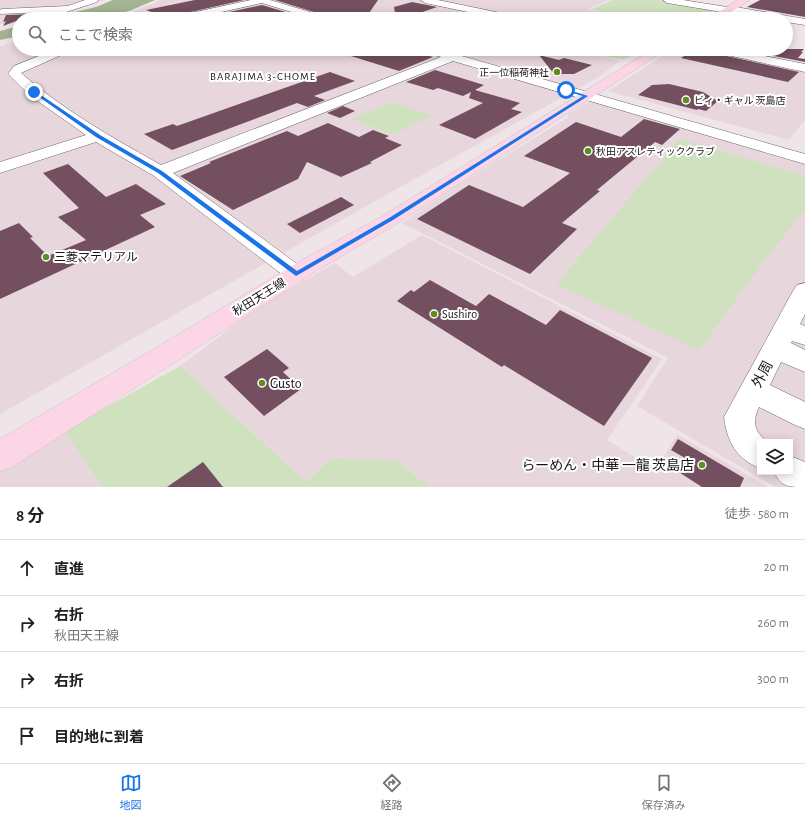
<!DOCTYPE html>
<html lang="ja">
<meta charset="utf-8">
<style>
body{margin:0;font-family:"Alegreya Sans","Noto Sans JP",sans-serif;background:#f2f2f2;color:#202124}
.controls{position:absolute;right:12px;bottom:12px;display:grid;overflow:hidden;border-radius:0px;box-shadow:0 2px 10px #0003}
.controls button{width:36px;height:36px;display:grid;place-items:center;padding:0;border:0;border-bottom:1px solid #e0e0e0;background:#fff;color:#202124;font:20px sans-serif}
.stop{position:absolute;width:12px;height:12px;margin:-9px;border:3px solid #1a73e8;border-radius:50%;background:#fff}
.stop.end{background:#1a73e8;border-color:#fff;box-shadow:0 1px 4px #0008}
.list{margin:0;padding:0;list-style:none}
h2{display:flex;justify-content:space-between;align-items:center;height:52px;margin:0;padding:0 16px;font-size:17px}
h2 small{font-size:13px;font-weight:400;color:#757577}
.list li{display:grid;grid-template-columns:26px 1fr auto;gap:12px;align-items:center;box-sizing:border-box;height:56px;padding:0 16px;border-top:1px solid #e0e0e0}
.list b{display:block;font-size:15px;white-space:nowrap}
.list p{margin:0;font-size:13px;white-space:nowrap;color:#757577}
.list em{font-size:13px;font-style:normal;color:#757577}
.icon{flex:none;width:22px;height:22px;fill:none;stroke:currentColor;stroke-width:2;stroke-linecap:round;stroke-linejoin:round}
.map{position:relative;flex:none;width:805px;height:487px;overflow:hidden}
.search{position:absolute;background:#fff;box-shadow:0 2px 10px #0003;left:12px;right:12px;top:12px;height:44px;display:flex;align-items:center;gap:10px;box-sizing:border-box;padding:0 14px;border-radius:22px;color:#757577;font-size:15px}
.sheet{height:276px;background:#fff}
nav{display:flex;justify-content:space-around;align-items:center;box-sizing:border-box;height:56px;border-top:1px solid #e0e0e0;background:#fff;font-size:11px;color:#757577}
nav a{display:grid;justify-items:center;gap:2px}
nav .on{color:#1a73e8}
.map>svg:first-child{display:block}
.built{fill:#e8d6dd;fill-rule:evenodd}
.green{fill:#cfe1be}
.water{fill:#a2b491}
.building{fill:#734f5f}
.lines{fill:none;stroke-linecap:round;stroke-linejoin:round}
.minor-casing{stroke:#6d6568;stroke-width:1}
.major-casing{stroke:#c7c7c7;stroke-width:1}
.minor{fill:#fff;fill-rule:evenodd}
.major{fill:#fcd5e6;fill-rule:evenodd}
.route{fill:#1a73e8}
.poi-dot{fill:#608d1e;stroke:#fff;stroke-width:1.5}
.labels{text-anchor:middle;stroke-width:4;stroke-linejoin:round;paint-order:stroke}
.far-poi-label{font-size:10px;fill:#171415;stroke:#fff;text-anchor:start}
.far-neighbourhood-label{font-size:11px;letter-spacing:1px;fill:#171415;stroke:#fff}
.poi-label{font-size:12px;fill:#171415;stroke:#fff;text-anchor:start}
.street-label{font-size:12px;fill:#171415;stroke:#fff}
.near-street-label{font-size:14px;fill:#171415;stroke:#fff}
.near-poi-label{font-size:14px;fill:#171415;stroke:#fff;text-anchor:start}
</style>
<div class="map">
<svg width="805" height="487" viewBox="0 0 805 487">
<rect width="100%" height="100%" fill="#efe5e9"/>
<path class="built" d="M0 0H104L69 11 32 19H19V22L4 24H0Z
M161 0H609L588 9 605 13 591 19H118Z
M19 41V49H569L620 61 597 78 368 205 0 414V46Z
M674 49H701L805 71V120L789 140 608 91Z
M590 101 805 162V487H775L637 406 668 358 402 223 453 188 567 118 569 114ZM760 442H790V472H760Z
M422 235 662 359 607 440 656 470 677 434 768 487H430L397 461 306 482 180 366 207 346 256 308 335 263 353 277Z
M64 431 102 487H0V470Z"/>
<path class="green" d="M613 0H659L713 10 697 19H595L607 13 592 9Z
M573 49H644L625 59H617Z
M392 102 432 116 393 135 352 119Z
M680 139 805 176V210L773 249 699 350 556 284Z
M180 366 306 482 332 458 397 461 430 487H102L64 431Z"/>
<path class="water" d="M113 0H155L129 11 94 19H46L96 7Z
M19 26V36L0 40V31Z"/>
<path class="building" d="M195 0H244L177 15 171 19 146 10Z
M275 0H378L365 19H330L327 16Z
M760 0H805V17L747 7Z
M412 2 437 7 402 19H396L394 7Z
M262 5 309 19H295L287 17 278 19H197Z
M37 14 19 19V20L3 26 6 21 3 22 6 15Z
M736 14 762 19H728Z
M339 49H404L433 57 399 71 338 52Z
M695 49H706L713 53 799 72 788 82 681 58Z
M738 49H804L801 52H803L798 58 805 59V62Z
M539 55 559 60 564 58 592 65 574 74H554Z
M435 70 484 85 475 90 520 103 511 109 522 112 475 139 439 125 483 103 469 98 471 92 463 96 438 88 433 90 406 82Z
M330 72 355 81 314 96 325 100 308 107 297 103 172 150 144 134 173 124 177 126Z
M669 84 703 92 718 101 706 111 698 109 697 110 638 95 652 85Z
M343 106 355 111 340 118 327 113Z
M644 119 680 129 662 145 655 142 597 190 600 191 562 223 577 229 530 274 417 219 469 185 523 207 570 173 524 156 576 122 621 137Z
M328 123 359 137 373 130 389 136 385 138 402 145 370 162 372 163 341 177 307 162 298 179 233 210 180 176 211 163 209 162 287 131 298 136Z
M68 164 106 197 136 184 166 204 140 215 155 227 0 299V231L19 223 33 237 30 238 48 256 86 240 58 217 79 208 43 173Z
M341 197 354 205 300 233 287 224Z
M430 280 476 306 489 294 546 325 560 310 652 358 604 426 504 365 502 367 397 301 411 290 414 292Z
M267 349 289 368 283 372 301 389 264 416 224 377Z
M678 439 744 478 740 487H702L677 471 685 458 671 450Z
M203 462 223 487H167Z"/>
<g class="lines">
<g class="minor-casing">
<path id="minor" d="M85 0H98L97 2 45 19H30L32 17 48 12 0 14V10L2 9 68 6Z
M251 0H270L327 17 329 19H314L262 3 190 19H172L177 16Z
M421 0H438L515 16 520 19H501L425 3Z
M663 0H683L727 7 730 6 805 19V25L786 22V19H771L731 12 728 13 667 3Z
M56 49H72L70 51 21 73C63 110 113 138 161 165L441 57 421 51 419 49H437L805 154V164L453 61 173 173 304 269 307 274 304 279 296 281 288 279 154 176 96 142 0 173V162L86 135 29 95 8 74 14 66Z
M524 49H546C541 55 533 53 526 51Z
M707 49H730L805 64V72L713 52Z
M805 283V314L800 324 805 326V345L792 341 791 343 805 350V372L781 362 770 385 805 402V429L795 425 759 407C752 422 754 432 768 442H760V468C736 459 727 441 724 417L793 291 797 285Z
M790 456 805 462V487C788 487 782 487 774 472H790Z"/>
</g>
<g class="major-casing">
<path id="major" d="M738 0H750L720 19H708Z
M653 49H667L398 223 318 270 12 467 0 471V439L169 340 302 260 384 215Z"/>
</g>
<use href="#minor" class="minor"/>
<use href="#major" class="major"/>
</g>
<path class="route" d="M566 89 588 96 393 220 296 276 158 173 96 137 32 92 35 91 100 135 162 171 297 271 389 218 583 96 565 91Z"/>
<g class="poi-dot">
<circle cx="557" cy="72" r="4"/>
<circle cx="686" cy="100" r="4"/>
<circle cx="588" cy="151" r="4"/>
<circle cx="46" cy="257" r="4"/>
<circle cx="434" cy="314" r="4"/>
<circle cx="262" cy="383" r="4"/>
<circle cx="702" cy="465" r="4"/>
</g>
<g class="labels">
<g class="far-poi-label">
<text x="549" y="76" text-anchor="end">正一位稲荷神社</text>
<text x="694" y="104">ビィ・ギャル 茨島店</text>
<text x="596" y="155">秋田アスレティッククラブ</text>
</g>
<g class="far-neighbourhood-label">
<text x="263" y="80">BARAJIMA 3-CHOME</text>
</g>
<g class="poi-label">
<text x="54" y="261">三菱マテリアル</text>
<text x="442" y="318">Sushiro</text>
</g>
<g class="street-label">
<text transform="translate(259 297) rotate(-32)" y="4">秋田天王線</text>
</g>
<g class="near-street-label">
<text transform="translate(762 374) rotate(-62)" y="5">外周</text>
</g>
<g class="near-poi-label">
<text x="270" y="388">Gusto</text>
<text x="694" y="470" text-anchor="end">らーめん・中華 一龍 茨島店</text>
</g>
</g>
</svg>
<div class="controls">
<button><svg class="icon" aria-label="layers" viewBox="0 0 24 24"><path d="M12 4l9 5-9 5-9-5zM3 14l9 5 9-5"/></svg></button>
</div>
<div class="stop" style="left:566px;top:90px"></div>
<div class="stop end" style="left:34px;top:92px"></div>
<div class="search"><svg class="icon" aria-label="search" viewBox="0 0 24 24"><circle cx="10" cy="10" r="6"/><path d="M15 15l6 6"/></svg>ここで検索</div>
</div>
<section class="sheet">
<h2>8 分<small>徒歩 · 580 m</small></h2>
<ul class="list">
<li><svg class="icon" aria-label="ahead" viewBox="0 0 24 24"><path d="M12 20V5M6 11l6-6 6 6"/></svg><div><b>直進</b></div><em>20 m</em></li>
<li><svg class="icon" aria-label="right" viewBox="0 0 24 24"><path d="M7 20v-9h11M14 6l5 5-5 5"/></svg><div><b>右折</b><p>秋田天王線</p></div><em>260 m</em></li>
<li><svg class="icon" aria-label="right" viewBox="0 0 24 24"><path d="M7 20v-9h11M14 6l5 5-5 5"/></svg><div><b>右折</b></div><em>300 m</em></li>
<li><svg class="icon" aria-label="arrive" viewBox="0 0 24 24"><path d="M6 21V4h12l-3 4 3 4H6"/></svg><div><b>目的地に到着</b></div></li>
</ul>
</section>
<nav>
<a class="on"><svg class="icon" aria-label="map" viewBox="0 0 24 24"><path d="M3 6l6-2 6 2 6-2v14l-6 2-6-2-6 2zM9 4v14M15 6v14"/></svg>地図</a>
<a><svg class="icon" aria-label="directions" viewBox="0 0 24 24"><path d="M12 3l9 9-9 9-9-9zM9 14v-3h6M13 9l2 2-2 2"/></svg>経路</a>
<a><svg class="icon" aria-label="saved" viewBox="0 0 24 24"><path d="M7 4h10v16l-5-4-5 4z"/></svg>保存済み</a>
</nav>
